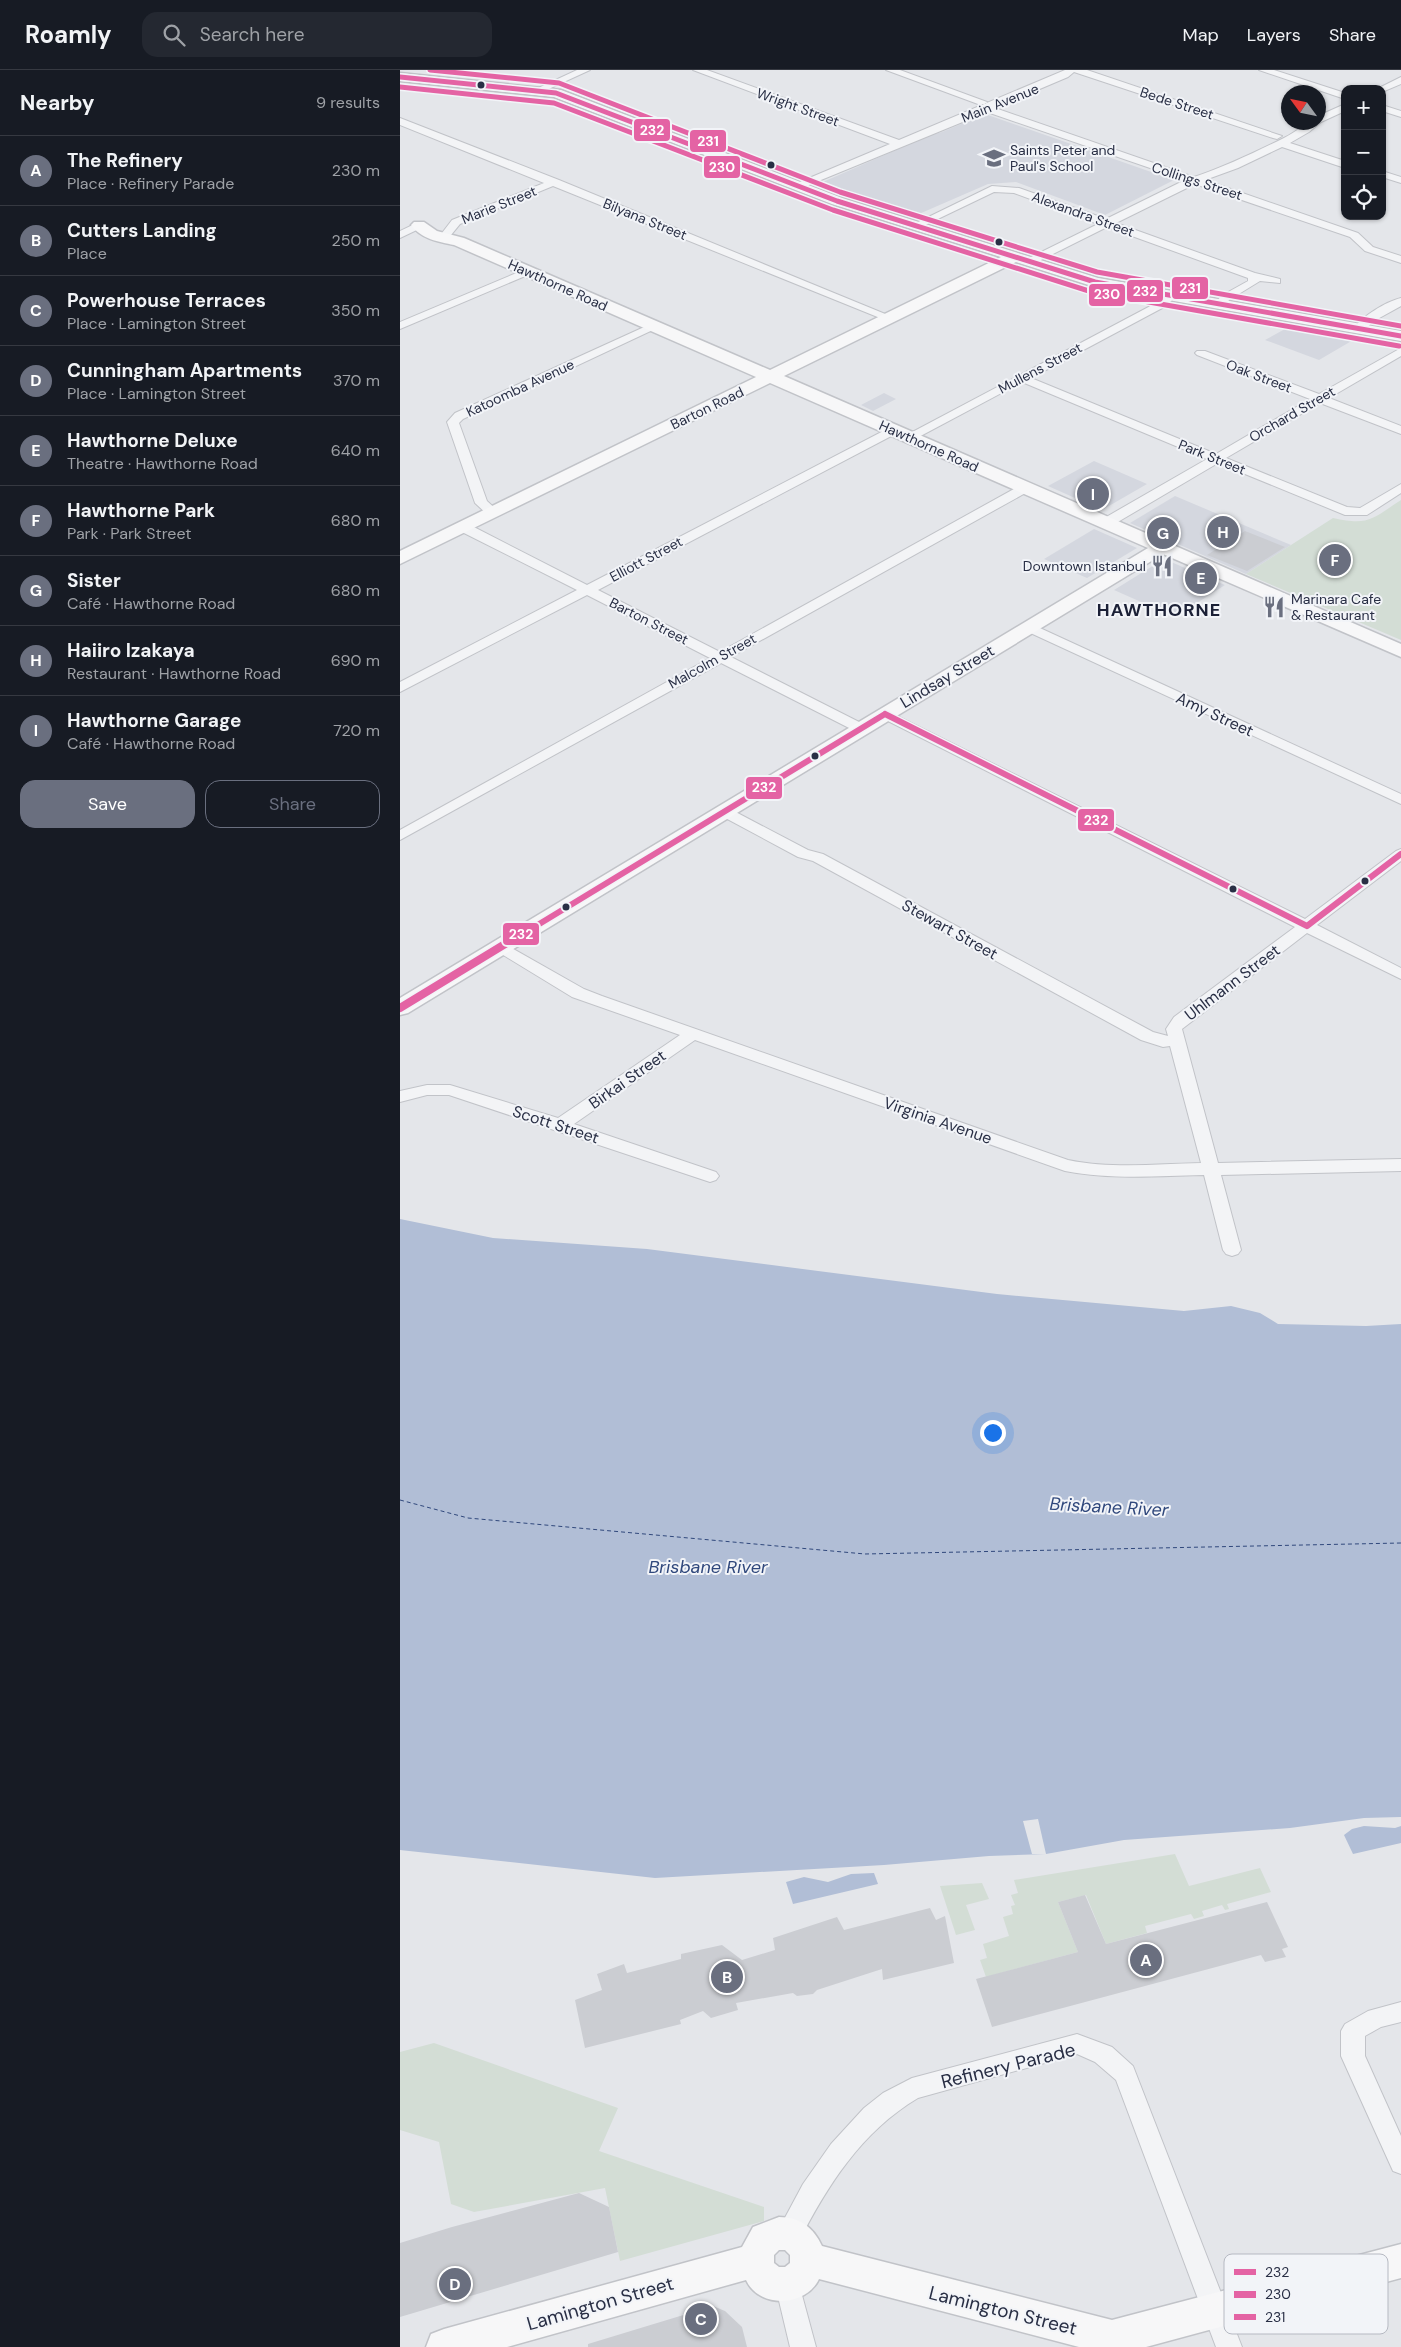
<!DOCTYPE html>
<meta charset="utf-8">
<style>
body{margin:0;font-family:"DM Sans",sans-serif;background:#242831;color:#f1f3f6}
.controls{position:absolute;right:15px;top:15px;display:grid;overflow:hidden;border-radius:10px;box-shadow:0 1px 4px #0004}
.controls button{width:45px;height:45px;display:grid;place-items:center;padding:0;border:0;border-bottom:1px solid #363941;background:#171b24;color:#f1f3f6;font:25px sans-serif}
.compass{position:absolute;left:881px;top:15px;width:45px;height:45px;border-radius:50%;background:#171b24;box-shadow:0 1px 4px #0004;rotate:303deg}
.you{position:absolute;left:592px;top:1362px;width:18px;height:18px;margin:-12px;border:4px solid #fff;border-radius:50%;background:#1a73e8;box-shadow:0 0 0 8px #1a73e833}
.badge{display:grid;place-items:center;width:32px;height:32px;border-radius:50%;background:#6a6f7f;color:#fff;font-size:16px;font-weight:700}
.pin{position:absolute;translate:-50% -50%;border:2px solid #fff;box-shadow:0 1px 5px #0006}
.list{margin:0;padding:0;list-style:none}
h2{display:flex;justify-content:space-between;align-items:center;height:65px;margin:0;padding:0 20px;font-size:21px}
h2 small{font-size:16px;font-weight:400;color:#9ea1a6}
.list li{display:grid;grid-template-columns:32px 1fr auto;gap:15px;align-items:center;box-sizing:border-box;height:70px;padding:0 20px;border-top:1px solid #363941}
.list b{display:block;font-size:19px;white-space:nowrap}
.list p{margin:0;font-size:16px;white-space:nowrap;color:#9ea1a6}
.list em{font-size:16px;font-style:normal;color:#9ea1a6}
.actions{display:flex;gap:10px;padding:15px 20px}
.actions a{flex:1;padding:11px 0;border:1px solid #6a6f7f;border-radius:15px;text-align:center;font-size:18px;color:#6a6f7f}
.actions .main{background:#6a6f7f;color:#fff}
.icon{flex:none;width:28px;height:28px;fill:none;stroke:currentColor;stroke-width:2;stroke-linecap:round;stroke-linejoin:round}
.map{position:relative;flex:none;width:1001px;height:2277px;overflow:hidden}
header{display:flex;align-items:center;gap:30px;box-sizing:border-box;height:70px;padding:0 25px;background:#171b24;border-bottom:1px solid #363941}
header strong{font-size:24px}
nav{display:flex;gap:28px;margin-inline-start:auto;font-size:18px}
.search{width:350px;height:45px;background:#242831;display:flex;align-items:center;gap:12px;box-sizing:border-box;padding:0 18px;border-radius:15px;color:#9ea1a6;font-size:19px}
main{display:flex}
aside{flex:1;background:#171b24}
.map>svg:first-child{display:block}
.built{fill:#d4d7df}
.green{fill:#d3ddd5}
.water{fill:#b1bed6}
.pier{fill:#e4e6ea}
.lines{fill:none;stroke-linecap:round;stroke-linejoin:round}
.ferry{stroke:#30487c;stroke-width:1;stroke-dasharray:4 3;stroke-linecap:butt}
.building{fill:#cbcdd2}
.street-casing{stroke:#c1c3c8;stroke-width:2}
.secondary-casing{stroke:#c1c3c8;stroke-width:3}
.street{fill:#f3f4f6;fill-rule:evenodd}
.secondary{fill:#f7f7f8;fill-rule:evenodd}
.bus-1-far2-casing{stroke:#f2f4f8;stroke-width:8}
.bus-1-far1-casing{stroke:#f2f4f8;stroke-width:9}
.bus-1-casing{stroke:#f2f4f8;stroke-width:11}
.bus-2-casing{stroke:#f2f4f8;stroke-width:8}
.bus-3-casing{stroke:#f2f4f8;stroke-width:8}
.bus-1-far2{stroke:#e463a4;stroke-width:5}
.bus-1-far1{stroke:#e463a4;stroke-width:6}
.bus-1{stroke:#e463a4;stroke-width:8}
.bus-2{stroke:#e463a4;stroke-width:5}
.bus-3{stroke:#e463a4;stroke-width:5}
.bus-dot{fill:#292f45;stroke:#f2f4f8;stroke-width:2}
.labels{text-anchor:middle;stroke-width:4;stroke-linejoin:round;paint-order:stroke}
.far-street-label{font-size:14px;fill:#292f45;stroke:#f2f4f8}
.far-poi-label{font-size:14px;fill:#292f45;stroke:#f2f4f8;text-anchor:start}
.street-label{font-size:16px;fill:#292f45;stroke:#f2f4f8}
.far-district-label{font-size:18px;font-weight:bold;letter-spacing:1px;fill:#1b2036;stroke:#f2f4f8}
.water-label{font-size:18px;font-style:italic;fill:#30487c;stroke:#f2f4f8}
.near-street-label{font-size:19px;fill:#292f45;stroke:#f2f4f8}
.key{fill:#f2f4f8;stroke:#b6b9c2;stroke-width:1}
.key-label{font-size:14px;fill:#292f45}
.line-badge{stroke:#f2f4f8;stroke-width:2}
.badge-label{font-size:14px;text-anchor:middle;font-weight:bold;fill:#fff}
</style>
<header>
<strong>Roamly</strong>
<div class="search"><svg class="icon" aria-label="search" viewBox="0 0 24 24"><circle cx="10" cy="10" r="6"/><path d="M15 15l6 6"/></svg>Search here</div>
<nav><a>Map</a><a>Layers</a><a>Share</a></nav>
</header>
<main>
<aside>
<h2>Nearby<small>9 results</small></h2>
<ul class="list">
<li><span class="badge">A</span><div><b>The Refinery</b><p>Place · Refinery Parade</p></div><em>230 m</em></li>
<li><span class="badge">B</span><div><b>Cutters Landing</b><p>Place</p></div><em>250 m</em></li>
<li><span class="badge">C</span><div><b>Powerhouse Terraces</b><p>Place · Lamington Street</p></div><em>350 m</em></li>
<li><span class="badge">D</span><div><b>Cunningham Apartments</b><p>Place · Lamington Street</p></div><em>370 m</em></li>
<li><span class="badge">E</span><div><b>Hawthorne Deluxe</b><p>Theatre · Hawthorne Road</p></div><em>640 m</em></li>
<li><span class="badge">F</span><div><b>Hawthorne Park</b><p>Park · Park Street</p></div><em>680 m</em></li>
<li><span class="badge">G</span><div><b>Sister</b><p>Café · Hawthorne Road</p></div><em>680 m</em></li>
<li><span class="badge">H</span><div><b>Haiiro Izakaya</b><p>Restaurant · Hawthorne Road</p></div><em>690 m</em></li>
<li><span class="badge">I</span><div><b>Hawthorne Garage</b><p>Café · Hawthorne Road</p></div><em>720 m</em></li>
</ul>
<div class="actions"><a class="main">Save</a><a>Share</a></div>
</aside>
<div class="map">
<svg width="1001" height="2277" viewBox="0 0 1001 2277">
<rect width="100%" height="100%" fill="#e4e6ea"/>
<path class="built" d="M585 44 774 110 705 145 616 112 588 114 512 147 416 115 528 66 542 62Z
M894 254 960 266 919 290 865 270Z
M484 323 496 329 473 341 461 335Z
M694 391 747 414 702 440 648 416Z
M775 426 891 475 846 504 730 453Z
M694 459 737 478 687 508 644 489Z
M764 489 825 515 775 547 714 520Z"/>
<path class="green" d="M1001 430V570L846 504 933 448C969 456 972 449 1001 430Z
M775 1784 789 1816 860 1798 871 1822 827 1834 829 1839 825 1840 822 1835 802 1841 804 1846 794 1849 791 1844 745 1856 747 1863 706 1874 686 1825 658 1832 678 1882 586 1907 580 1890 587 1888 583 1874 609 1866 603 1847 613 1844 611 1836 615 1835 611 1825 618 1823 614 1810Z
M582 1813 589 1829 566 1835 575 1860 556 1865 540 1816Z
M34 1973 218 2038 199 2081 364 2137V2151L220 2191 205 2118 74 2142 51 2134 39 2072 0 2060V1982Z"/>
<path class="water" d="M0 1149 93 1168 247 1179 597 1224 784 1241 831 1236 860 1243 878 1254 966 1256 1001 1254V1747L964 1748 890 1758 724 1770 646 1784 589 1786 484 1795 255 1808 0 1780Z
M964 1756 995 1758 1001 1756V1773L953 1784 944 1765 952 1759Z
M474 1803 478 1814 393 1834 386 1812 404 1807 428 1812 451 1804Z"/>
<path class="pier" d="M638 1749 646 1784H632L623 1751Z"/>
<g class="lines">
<path class="ferry" d="M0 1430 68 1448 465 1484 1001 1473"/>
</g>
<path class="building" d="M845 461 885 477 847 501 807 485Z
M685 1825 706 1874 867 1832 888 1877 882 1879 886 1887 865 1892 861 1885 592 1957 576 1909 678 1882 658 1832Z
M530 1838 536 1850 545 1846 554 1893 483 1910 482 1899 417 1920 413 1924 397 1926 393 1923 336 1933 338 1940 311 1948 303 1941 280 1950 281 1954 185 1978 175 1930 202 1920 197 1904 224 1894 227 1903 281 1889V1884L322 1875 342 1890 375 1880 373 1868 437 1847 444 1860Z
M179 2123 209 2137 218 2182 0 2247V2173L52 2157Z
M313 2236 325 2241 342 2257 347 2277H188V2274Z"/>
<g class="lines">
<g class="street-casing">
<path id="street" d="M177 0H190L142 22 139 23 134 20Z
M293 0H307L499 70 665 0H687L882 66 877 69 873 68 674 2 668 7 595 38 794 107C825 97 855 82 884 68 896 62 906 52 918 52V46L945 34V41L921 52 909 62 890 73 945 91V98L882 77 838 98 805 110 958 163 973 177 1001 186V193L965 181 950 167 795 114 716 153 855 203 880 209V213L860 211 829 230 825 236H817L815 234 821 226 848 211V208L707 157 633 194H625V190L698 154 614 123 594 122 519 158 515 159 510 156 592 116 619 118 706 149 785 110 587 42 399 119 395 118V114L490 74Z
M486 0H500L587 32 586 34H578Z
M859 0H874L945 23V29Z
M1001 7V14L982 22V19H977Z
M982 35 1001 41V47L982 41Z
M0 48 159 110 495 248 489 251 485 250 153 116 60 154 51 165H43L42 163 52 150 144 113 0 55Z
M982 101 1001 107V113L982 107Z
M19 152 24 155 23 157 0 168V161Z
M126 199 132 202 130 204 0 259V252Z
M770 223 776 226 766 236 631 308 816 384 910 329 797 285 795 283 797 281H805L919 324 1001 278V286L929 328 1001 356V364L920 333 826 388 947 437 960 438 1001 414V423L967 445H945L818 393 711 456H701L700 453 701 450 807 389 622 312 513 370 509 371 503 367 758 232Z
M1001 228V236L974 251 963 261H955L953 259C963 246 985 232 1001 228Z
M253 253 259 256 257 258 63 349 59 353 87 431 100 443 94 447 89 446 75 433 47 352 55 343Z
M493 356 497 357 499 360 497 363 198 520 320 582 621 415H629L631 418 629 421 331 587 465 655 467 658 465 661H455L321 593 0 770V760L310 588 187 525 0 622V612L177 520 58 460 57 457 58 454H68L187 515Z
M629 553 1001 724V734L624 560 622 557 624 554Z
M485 640 905 849 996 781 1001 779V791L917 855 1001 898V909L907 863 782 959 818 1093 1001 1089V1101L821 1105 841 1180 838 1184 832 1186 826 1184 823 1180 804 1105C757 1106 710 1110 665 1101L295 970 174 1054 316 1102 319 1106 316 1110 310 1112 49 1025H27L0 1032V1021L27 1015H50L158 1048 280 965 172 927 95 880 93 877 95 874 101 872 184 919 202 926 668 1090C711 1099 757 1094 801 1093L770 976 763 977 741 970 413 791 398 787 318 744 316 741 323 737 328 738 408 780 423 784 753 962 768 966 766 959 774 947 895 857 480 647 478 644Z
M1001 1932V1952L981 1957 965 1966V1986L1001 2066V2104L993 2101 941 1986V1961L945 1954 968 1941Z
M677 1964 712 1977 733 1996 842 2277H816L716 2010 695 1992 677 1984 518 2028C461 2062 427 2116 398 2173L389 2177 380 2173 377 2165 380 2157 403 2114 431 2074 464 2038 483 2023 512 2008Z
M387 2202 396 2206 399 2214 416 2277H390L375 2214 378 2206Z"/>
</g>
<g class="secondary-casing">
<path id="secondary" d="M0 3 161 20 442 128 698 208 1001 261V271L695 217 616 192 384 306 1001 574V587L763 484 8 943 0 945V928L748 478 370 313 0 494V481L356 307 54 175C39 172 21 169 11 155L14 152H24L37 161 64 168 370 300 601 187 432 134 154 27 0 11Z
M379 2147C400 2147 414 2158 422 2176L712 2250 1001 2174V2208L746 2277H679L419 2209C406 2237 359 2239 346 2210L107 2277H26L31 2264 44 2259 342 2177 353 2157ZM379 2180H385L390 2185V2193L385 2197H379L374 2193V2185Z"/>
</g>
<use href="#street" class="street"/>
<use href="#secondary" class="secondary"/>
<g class="bus-1-far2-casing">
<path id="bus-1-far2" d="M0 7 156 23 437 131 695 212 1001 266"/>
</g>
<g class="bus-1-far1-casing">
<path id="bus-1-far1" d="M485 644 907 856
M907 856 1001 784
M108 873 485 644"/>
</g>
<g class="bus-1-casing">
<path id="bus-1" d="M0 938 110 871"/>
</g>
<g class="bus-2-casing">
<path id="bus-2" d="M0 17 154 33 433 140 692 222 999 276"/>
</g>
<g class="bus-3-casing">
<path id="bus-3" d="M30 0 159 13 440 122 697 202 1001 256"/>
</g>
<use href="#bus-1-far2" class="bus-1-far2"/>
<use href="#bus-1-far1" class="bus-1-far1"/>
<use href="#bus-1" class="bus-1"/>
<use href="#bus-2" class="bus-2"/>
<use href="#bus-3" class="bus-3"/>
</g>
<defs>
<g id="school-bare" transform="scale(1.725)"><path d="M0-5L7-2L0 1L-7-2ZM-4 1L0 2.5L4 1V4Q0 6-4 4Z" fill="#6a6f7f" stroke="#f2f4f8" stroke-width="2.5" paint-order="stroke"/></g>
<g id="restaurant-bare" transform="scale(1.725)"><path d="M-5-6h1v4h1v-4h1v4h1v-4h1v5L-1.5 .5V6h-2V.5L-5-1ZM5-6V6H3V1.5H1.5Q1.5-4 5-6Z" fill="#6a6f7f" stroke="#f2f4f8" stroke-width="2.5" paint-order="stroke"/></g>
</defs>
<g fill-rule="evenodd">
<use href="#school-bare" x="594" y="88"/>
<use href="#restaurant-bare" x="762" y="496"/>
<use href="#restaurant-bare" x="874" y="537"/>
</g>
<g class="bus-dot">
<circle cx="81" cy="15" r="4.5"/>
<circle cx="371" cy="95" r="4.5"/>
<circle cx="599" cy="172" r="4.5"/>
<circle cx="415" cy="686" r="4.5"/>
<circle cx="965" cy="811" r="4.5"/>
<circle cx="833" cy="819" r="4.5"/>
<circle cx="166" cy="837" r="4.5"/>
</g>
<g class="labels">
<g class="far-street-label">
<text transform="translate(600 33) rotate(-22)" y="5">Main Avenue</text>
<text transform="translate(777 33) rotate(18)" y="5">Bede Street</text>
<text transform="translate(398 37) rotate(20)" y="5">Wright Street</text>
<text transform="translate(797 111) rotate(18)" y="5">Collings Street</text>
<text transform="translate(99 135) rotate(-22)" y="5">Marie Street</text>
<text transform="translate(683 144) rotate(20)" y="5">Alexandra Street</text>
<text transform="translate(245 149) rotate(22)" y="5">Bilyana Street</text>
<text transform="translate(158 215) rotate(24)" y="5">Hawthorne Road</text>
<text transform="translate(640 298) rotate(-28)" y="5">Mullens Street</text>
<text transform="translate(859 306) rotate(21)" y="5">Oak Street</text>
<text transform="translate(120 318) rotate(-25)" y="5">Katoomba Avenue</text>
<text transform="translate(307 338) rotate(-26)" y="5">Barton Road</text>
<text transform="translate(892 344) rotate(-30)" y="5">Orchard Street</text>
<text transform="translate(529 376) rotate(24)" y="5">Hawthorne Road</text>
<text transform="translate(812 387) rotate(22)" y="5">Park Street</text>
<text transform="translate(246 489) rotate(-28)" y="5">Elliott Street</text>
<text transform="translate(249 551) rotate(27)" y="5">Barton Street</text>
<text transform="translate(312 591) rotate(-29)" y="5">Malcolm Street</text>
</g>
<g class="far-poi-label">
<text x="610" y="85">Saints Peter and<tspan x="610" dy="16">Paul's School</tspan></text>
<text x="746" y="501" text-anchor="end">Downtown Istanbul</text>
<text x="891" y="534">Marinara Cafe<tspan x="891" dy="16">&amp; Restaurant</tspan></text>
</g>
<g class="street-label">
<text transform="translate(547 606) rotate(-31)" y="6">Lindsay Street</text>
<text transform="translate(815 644) rotate(25)" y="6">Amy Street</text>
<text transform="translate(550 859) rotate(29)" y="6">Stewart Street</text>
<text transform="translate(832 912) rotate(-37)" y="6">Uhlmann Street</text>
<text transform="translate(227 1009) rotate(-35)" y="6">Birkai Street</text>
<text transform="translate(538 1050) rotate(19)" y="6">Virginia Avenue</text>
<text transform="translate(156 1054) rotate(18)" y="6">Scott Street</text>
</g>
<g class="far-district-label">
<text x="759" y="546">HAWTHORNE</text>
</g>
<g class="water-label">
<text transform="translate(709 1437) rotate(3)" y="6">Brisbane River</text>
<text x="308" y="1503">Brisbane River</text>
</g>
<g class="near-street-label">
<text transform="translate(608 1995) rotate(-14)" y="7">Refinery Parade</text>
<text transform="translate(200 2233) rotate(-16)" y="7">Lamington Street</text>
<text transform="translate(603 2240) rotate(14)" y="7">Lamington Street</text>
</g>
</g>
<rect x="824" y="2184" width="164" height="80" rx="8" class="key"/>
<rect x="834" y="2199" width="22" height="6" fill="#e463a4"/>
<rect x="834" y="2221" width="22" height="7" fill="#e463a4"/>
<rect x="834" y="2244" width="22" height="6" fill="#e463a4"/>
<g class="key-label">
<text x="865" y="2207">232</text>
<text x="865" y="2229">230</text>
<text x="865" y="2252">231</text>
</g>
<g class="line-badge">
<rect x="233" y="48" width="38" height="24" rx="5" fill="#e463a4"/>
<rect x="289" y="59" width="38" height="24" rx="5" fill="#e463a4"/>
<rect x="303" y="85" width="38" height="24" rx="5" fill="#e463a4"/>
<rect x="771" y="206" width="38" height="24" rx="5" fill="#e463a4"/>
<rect x="726" y="209" width="38" height="24" rx="5" fill="#e463a4"/>
<rect x="688" y="213" width="38" height="24" rx="5" fill="#e463a4"/>
<rect x="345" y="706" width="38" height="24" rx="5" fill="#e463a4"/>
<rect x="677" y="738" width="38" height="24" rx="5" fill="#e463a4"/>
<rect x="102" y="852" width="38" height="24" rx="5" fill="#e463a4"/>
</g>
<g class="badge-label">
<text x="252" y="65">232</text>
<text x="308" y="76">231</text>
<text x="322" y="102">230</text>
<text x="790" y="223">231</text>
<text x="745" y="226">232</text>
<text x="707" y="229">230</text>
<text x="364" y="722">232</text>
<text x="696" y="755">232</text>
<text x="121" y="869">232</text>
</g>
</svg>
<div class="controls">
<button>+</button>
<button>−</button>
<button><svg class="icon" aria-label="locate" viewBox="0 0 24 24"><circle cx="12" cy="12" r="6"/><path d="M12 2v4M12 18v4M2 12h4M18 12h4"/></svg></button>
</div>
<svg class="compass" viewBox="-18 -18 36 36"><path d="M0-13l5 13h-10z" fill="#e53935"/><path d="M0 13l5-13h-10z" fill="#9ea1a6"/></svg>
<div class="you"></div>
<div class="pin badge" style="left:746px;top:1890px">A</div>
<div class="pin badge" style="left:327px;top:1907px">B</div>
<div class="pin badge" style="left:301px;top:2249px">C</div>
<div class="pin badge" style="left:55px;top:2214px">D</div>
<div class="pin badge" style="left:801px;top:508px">E</div>
<div class="pin badge" style="left:935px;top:490px">F</div>
<div class="pin badge" style="left:763px;top:463px">G</div>
<div class="pin badge" style="left:823px;top:462px">H</div>
<div class="pin badge" style="left:693px;top:424px">I</div>
</div>
</main>
